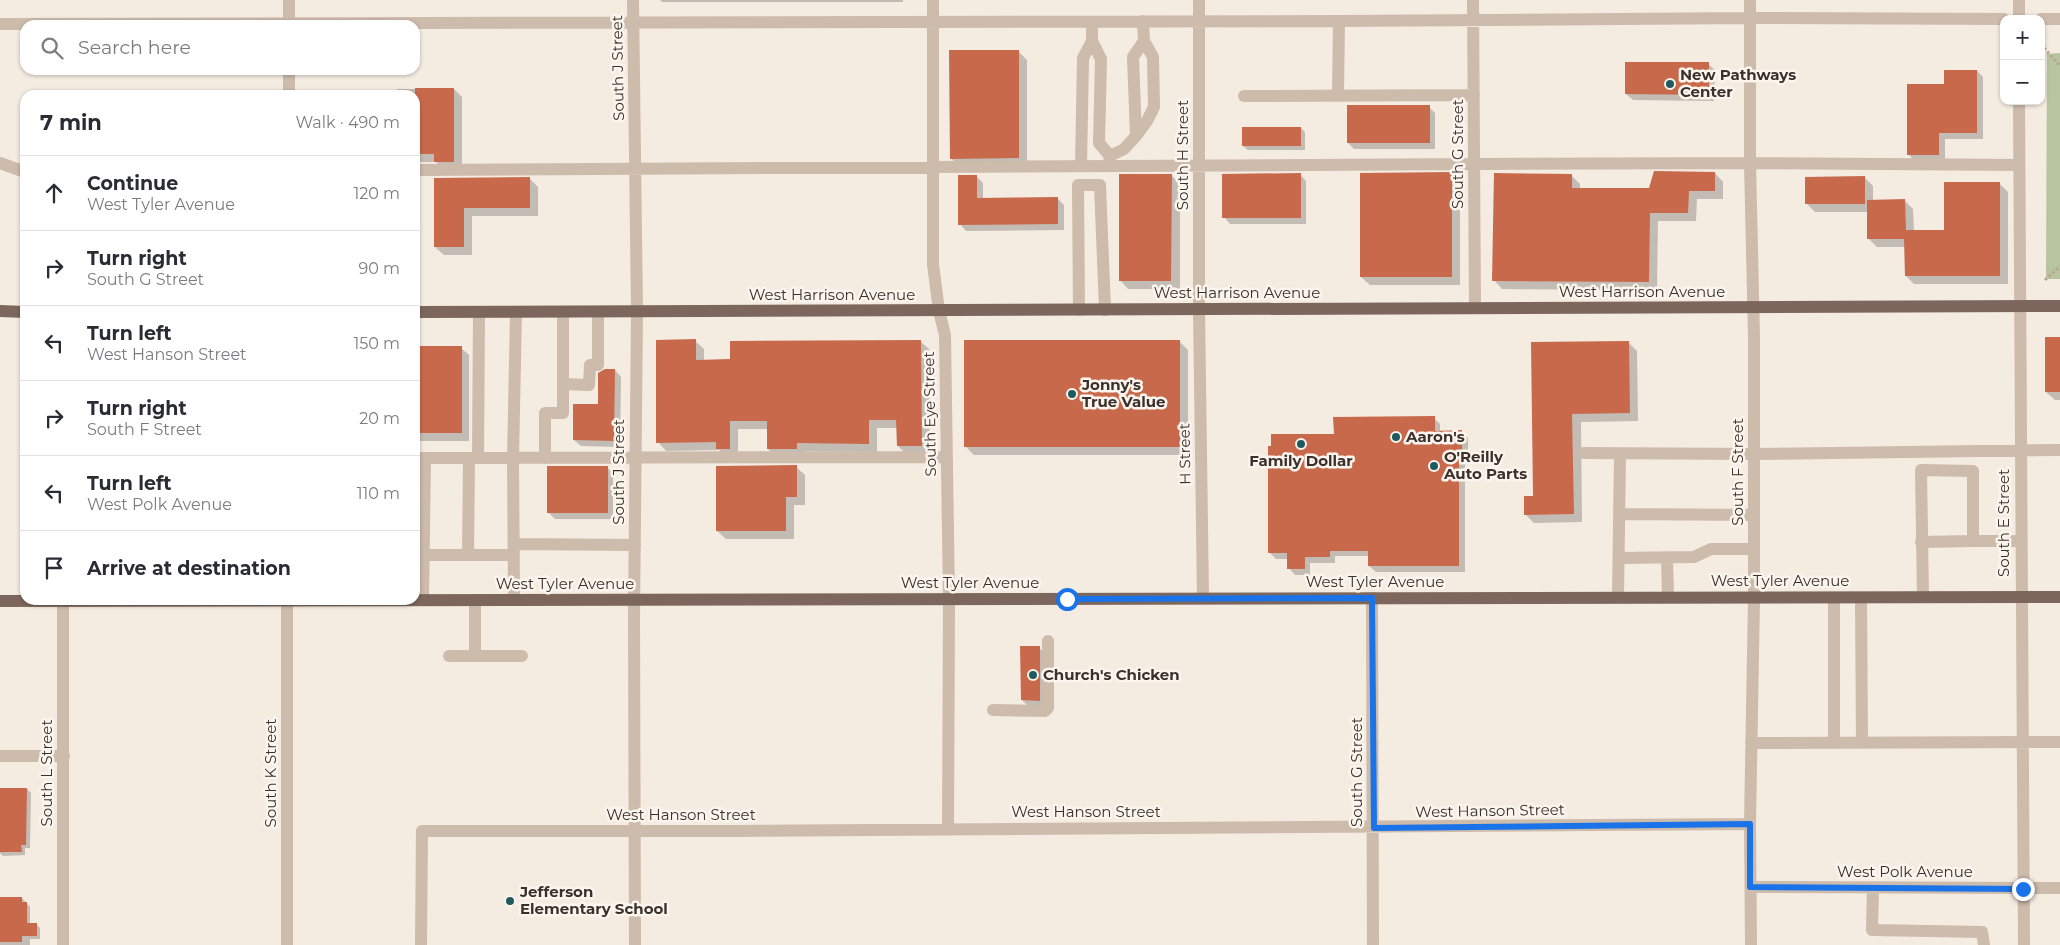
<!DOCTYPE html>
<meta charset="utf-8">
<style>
body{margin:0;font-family:Montserrat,sans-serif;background:#f7f7f7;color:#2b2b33}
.controls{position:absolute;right:15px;top:15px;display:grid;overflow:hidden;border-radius:10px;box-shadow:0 1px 4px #0004}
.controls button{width:45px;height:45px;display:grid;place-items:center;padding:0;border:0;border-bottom:1px solid #e1e1e2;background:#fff;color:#2b2b33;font:25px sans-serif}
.stop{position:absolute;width:15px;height:15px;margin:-11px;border:4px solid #1a73e8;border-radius:50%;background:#fff}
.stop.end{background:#1a73e8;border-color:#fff;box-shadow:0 1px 5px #0008}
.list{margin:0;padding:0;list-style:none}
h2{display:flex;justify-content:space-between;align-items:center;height:65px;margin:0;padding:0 20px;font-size:21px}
h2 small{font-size:16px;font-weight:400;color:#7c7c81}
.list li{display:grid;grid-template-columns:32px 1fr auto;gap:15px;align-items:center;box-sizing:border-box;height:75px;padding:0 20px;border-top:1px solid #e1e1e2}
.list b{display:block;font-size:19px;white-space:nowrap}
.list p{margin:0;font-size:16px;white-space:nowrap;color:#7c7c81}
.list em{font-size:16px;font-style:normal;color:#7c7c81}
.icon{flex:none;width:28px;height:28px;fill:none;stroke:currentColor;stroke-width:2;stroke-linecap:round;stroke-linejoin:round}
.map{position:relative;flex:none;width:2060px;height:945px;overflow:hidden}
.search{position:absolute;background:#fff;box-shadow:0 1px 4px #0004;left:20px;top:20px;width:400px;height:55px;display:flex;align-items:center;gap:12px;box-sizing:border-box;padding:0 18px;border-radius:15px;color:#7c7c81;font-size:19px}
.panel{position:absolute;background:#fff;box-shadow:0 1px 4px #0004;left:20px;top:90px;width:400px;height:515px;border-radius:15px}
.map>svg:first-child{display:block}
.green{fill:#b8c4a0}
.shadow{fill:#0003}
.building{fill:#c8694b}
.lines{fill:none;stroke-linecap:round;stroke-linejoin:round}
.path{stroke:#b9a596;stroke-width:3;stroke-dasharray:2.5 2.5;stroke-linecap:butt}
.minor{stroke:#cdbbac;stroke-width:12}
.major{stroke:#7d675c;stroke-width:12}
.route{stroke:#1a73e8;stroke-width:6}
.poi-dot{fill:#1f5a5e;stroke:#fbf5ee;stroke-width:2}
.labels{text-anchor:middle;stroke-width:5;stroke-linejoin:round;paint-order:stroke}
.street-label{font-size:15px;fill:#3b302b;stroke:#fbf5ee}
.poi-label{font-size:15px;font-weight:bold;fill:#3b302b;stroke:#fbf5ee;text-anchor:start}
</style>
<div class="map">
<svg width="2060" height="945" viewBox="0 0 2060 945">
<rect width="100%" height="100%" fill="#f4ebe1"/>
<path class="green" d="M2060 53V279H2046L2047 54Z"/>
<path class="shadow" d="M660 0H903V2H662Z
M1018 51 1027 60V167H960L951 158Z
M1708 64 1715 70 1714 101 1633 100 1626 94Z
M1977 71 1983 77V139H1945V161H1915L1908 154 1945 85Z
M397 89H454L462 97V170H444L436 162H415V95H397Z
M1429 107 1435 113V149H1354L1348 143Z
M1301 128 1305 132V150H1248L1243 146Z
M1715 173 1723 182V199H1697L1696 221H1658L1657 290 1502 289 1494 280 1571 175 1580 184V189L1650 190Z
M1300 174 1306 181V224H1230L1224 217Z
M1451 174 1460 182V285H1370L1361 277Z
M1171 175 1180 184V289H1128L1120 280Z
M976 176 983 183V199L1057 198 1064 205V230L966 231 960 224Z
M1865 178 1873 186V201H1905L1913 209 1914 231H1945L1999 183 2008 192V284H1914L1906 276V247H1877L1868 238V212H1815L1806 203Z
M435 179H530L538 187V216H472V255H444L435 247Z
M2060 339V400H2055L2046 392Z
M695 341 704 349V361L731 360 920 341 929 349 930 454H906L898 446V428H877V452L805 451V457H776L768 449V429H738V457H726L719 450 666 451 658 442Z
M1180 342 1188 350V455H974L965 446Z
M1628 342 1637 351 1638 421 1581 422 1582 522 1534 523 1525 514 1534 497 1532 343Z
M415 348H461L469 355V441H415Z
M22 351H25V449L23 446Z
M615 370 621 377 620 447 581 446 574 440 599 405Z
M1434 418 1440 424V432H1461L1468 438V460H1465V572H1376L1369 566V556H1335V563H1310V575H1295L1289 568 1288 559H1276L1269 552 1335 435Z
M607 467 613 474V519H555L549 513Z
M796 467 805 475V505H794V539H726L717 531Z
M1039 648 1046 654V706H1028L1022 700Z
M0 789H27L31 793 30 848H25V855L3 856 0 853Z
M0 898H22L30 907V924H36L40 928V939H30V945H0Z"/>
<path class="building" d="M949 50H1019V158L950 159Z
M1625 62H1709V95L1625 94Z
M1944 70H1977V133H1939V155H1907V84H1944Z
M415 88H454V162H434V154H415Z
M1347 105H1430V143H1347Z
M1242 127H1301V146H1242Z
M1654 171 1715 172V191H1689L1688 213H1650L1649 282 1492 281 1494 173 1572 174V188H1649Z
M1452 172V277H1360V173Z
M1301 173V218H1222V174Z
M1119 174H1172L1171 281H1119Z
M958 175H977V198L1058 197V224L958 225Z
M1865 176V204H1805V177Z
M530 177V208H464V247H434V178Z
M1944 182H2000V276H1905L1904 239H1867V200L1905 199 1906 230H1944Z
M2045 337H2060V392H2045Z
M696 339V360L730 359V341L921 340 922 446H897L896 420H869V444L797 443V449H767V421H730V449H716V442L656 443V340Z
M964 340H1180V447H964Z
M1629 341 1630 413 1572 414 1574 514 1524 515V496H1533L1531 342Z
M415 346H462V433H415Z
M605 369H615L614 441 573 440V404H598V373Z
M1435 416V431L1462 430V455H1459V566H1368V551H1330V557H1305V569H1287V553H1268V446H1271V434H1334L1333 417Z
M797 465V497H786V531H716V466Z
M547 466H608V513H547Z
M1020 646H1040V701L1021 700Z
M0 788H27L26 845H21L22 852H0Z
M0 897H22V902H27V923H37V936H22V942H0Z"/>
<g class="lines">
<path class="path" d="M2044 48 2060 66
M2045 280 2060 266"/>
<path class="minor" d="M633 0 637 312 634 617 635 945
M933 0V264L939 311 945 335 949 599 948 829
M1199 0V309L1203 598
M1473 0 1475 308
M1750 0V163L1754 337V598L1750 824 1751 945
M2019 19V0
M2041 19H2060
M1092 22V41L1101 59 1099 143 1110 156 1109 163
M0 24 1339 21 1750 18 2004 19
M289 25V0
M289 95V70
M1338 95 1339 21
M1244 96 1474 95
M2019 101 2024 945
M1136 136 1133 57 1144 41
M1110 156 1124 149 1136 136 1147 121 1154 107 1153 57 1144 41 1143 21
M0 163 25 172
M1081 166 1083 58 1092 41
M415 170 1474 164 1750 163 2019 165
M1079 310 1078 185H1100L1105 310
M563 384 589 385 590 365H598V312
M1584 453 1754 454 2060 450
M415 458 946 457
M478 458 479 312
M545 458V413H563V312
M1619 514 1754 515
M1973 541H2020
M1921 542 1973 541V471L1921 470 1923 597
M514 544 635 545
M424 555H514
M468 555 469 458
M1619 558 1694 557 1711 549H1754
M1667 558 1668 597
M1618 597 1620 454
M1372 598 1373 945
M1834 598V743
M1861 598 1862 743
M287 600V945
M423 600 425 458
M475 600V656H522
M514 600 513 459 516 312
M63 601V945
M449 656H475
M993 710 1045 711 1048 708V641
M1751 743 2060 742
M0 756H64
M1751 887 2060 888
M1873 888 1872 930 1982 932 1984 945
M421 945 422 831H738L1750 824"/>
<path class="major" d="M0 311 25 312
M415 312 2060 306
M0 601 2060 597"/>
</g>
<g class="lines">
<path class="route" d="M1067 599 1372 598 1374 828 1750 824V887L2023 889"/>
</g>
<g class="poi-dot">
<circle cx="1670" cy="84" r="5"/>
<circle cx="1072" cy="394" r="5"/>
<circle cx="1396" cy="437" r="5"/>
<circle cx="1301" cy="444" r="5"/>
<circle cx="1434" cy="466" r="5"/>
<circle cx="1033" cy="675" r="5"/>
<circle cx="510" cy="901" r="5"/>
</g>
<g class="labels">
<g class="street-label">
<text transform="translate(618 68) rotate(-91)" y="5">South J Street</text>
<text transform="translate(1458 154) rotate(-90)" y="5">South G Street</text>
<text transform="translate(1183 155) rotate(-90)" y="5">South H Street</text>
<text x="1642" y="297">West Harrison Avenue</text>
<text x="1237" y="298">West Harrison Avenue</text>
<text x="832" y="300">West Harrison Avenue</text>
<text transform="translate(930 414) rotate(-91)" y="5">South Eye Street</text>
<text transform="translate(1185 454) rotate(-91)" y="5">H Street</text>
<text transform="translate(619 472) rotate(-90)" y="5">South J Street</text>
<text transform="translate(1738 472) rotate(-90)" y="5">South F Street</text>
<text transform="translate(2004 523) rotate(-90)" y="5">South E Street</text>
<text x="1780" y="586">West Tyler Avenue</text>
<text x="1375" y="587">West Tyler Avenue</text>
<text x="970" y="588">West Tyler Avenue</text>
<text x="565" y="589">West Tyler Avenue</text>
<text transform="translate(1357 772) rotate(-90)" y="5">South G Street</text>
<text transform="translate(47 773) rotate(-90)" y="5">South L Street</text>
<text transform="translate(271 773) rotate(-90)" y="5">South K Street</text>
<text transform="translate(1490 811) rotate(-1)" y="5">West Hanson Street</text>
<text x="1086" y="817">West Hanson Street</text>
<text x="681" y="820">West Hanson Street</text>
<text x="1905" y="877">West Polk Avenue</text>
</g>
<g class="poi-label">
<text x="1680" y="80">New Pathways<tspan x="1680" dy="17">Center</tspan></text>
<text x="1082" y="390">Jonny's<tspan x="1082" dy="17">True Value</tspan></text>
<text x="1406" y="442">Aaron's</text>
<text x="1444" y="462">O'Reilly<tspan x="1444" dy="17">Auto Parts</tspan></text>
<text x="1301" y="466" text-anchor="middle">Family Dollar</text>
<text x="1043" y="680">Church's Chicken</text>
<text x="520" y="897">Jefferson<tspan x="520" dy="17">Elementary School</tspan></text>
</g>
</g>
</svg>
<div class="controls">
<button>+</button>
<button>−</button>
</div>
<div class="stop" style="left:1067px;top:599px"></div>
<div class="stop end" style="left:2023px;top:889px"></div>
<div class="search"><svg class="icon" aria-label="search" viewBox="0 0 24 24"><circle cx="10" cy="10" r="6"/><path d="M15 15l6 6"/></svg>Search here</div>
<section class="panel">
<h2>7 min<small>Walk · 490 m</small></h2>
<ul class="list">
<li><svg class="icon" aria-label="ahead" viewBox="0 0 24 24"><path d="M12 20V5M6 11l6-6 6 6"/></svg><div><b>Continue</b><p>West Tyler Avenue</p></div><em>120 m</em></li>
<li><svg class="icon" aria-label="right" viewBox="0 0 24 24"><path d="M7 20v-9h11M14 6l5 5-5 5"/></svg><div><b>Turn right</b><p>South G Street</p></div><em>90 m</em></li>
<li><svg class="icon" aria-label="left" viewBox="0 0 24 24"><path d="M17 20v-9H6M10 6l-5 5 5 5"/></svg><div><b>Turn left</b><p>West Hanson Street</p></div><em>150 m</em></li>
<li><svg class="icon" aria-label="right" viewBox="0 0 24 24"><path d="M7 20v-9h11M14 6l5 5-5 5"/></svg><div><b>Turn right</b><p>South F Street</p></div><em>20 m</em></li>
<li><svg class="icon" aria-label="left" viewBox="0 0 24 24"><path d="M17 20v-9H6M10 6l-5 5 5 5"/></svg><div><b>Turn left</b><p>West Polk Avenue</p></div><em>110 m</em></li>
<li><svg class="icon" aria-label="arrive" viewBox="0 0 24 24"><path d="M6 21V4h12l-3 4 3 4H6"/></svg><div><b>Arrive at destination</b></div></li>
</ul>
</section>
</div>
